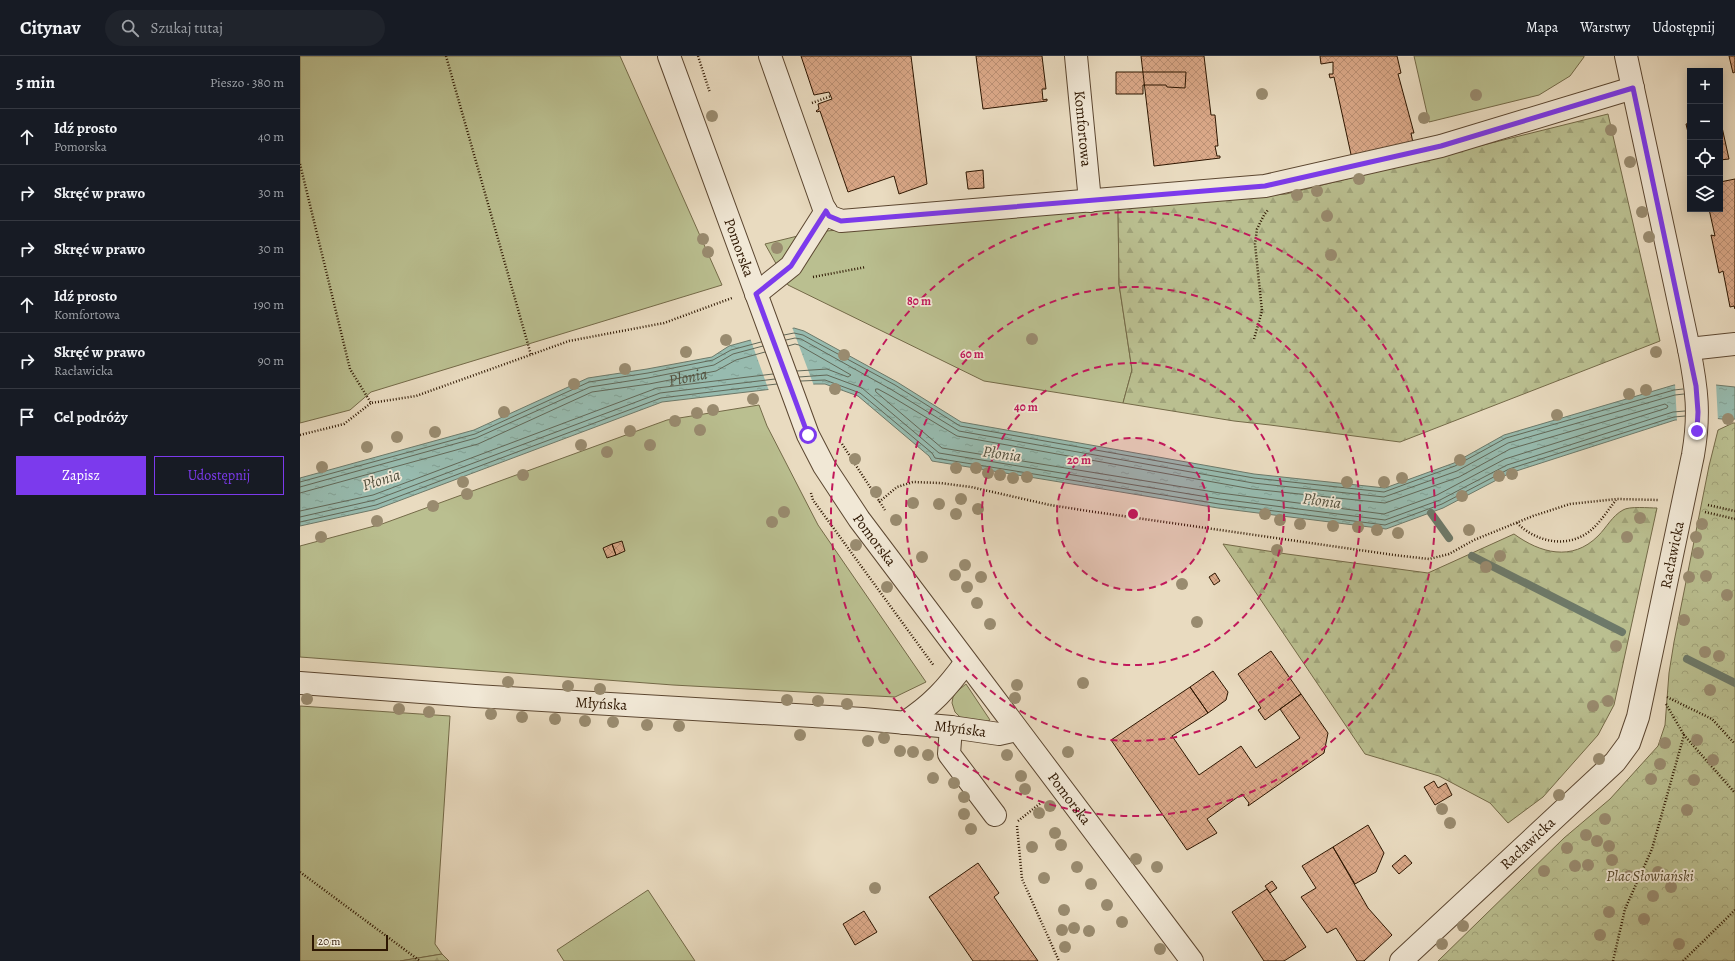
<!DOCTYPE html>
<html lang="pl">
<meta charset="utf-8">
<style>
body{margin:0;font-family:Alegreya,serif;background:#20242c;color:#f1f3f6}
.controls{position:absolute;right:12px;top:12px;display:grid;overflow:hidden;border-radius:0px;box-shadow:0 2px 10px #0003}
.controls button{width:36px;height:36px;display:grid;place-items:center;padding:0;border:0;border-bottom:1px solid #363941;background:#171b24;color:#f1f3f6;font:20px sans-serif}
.scale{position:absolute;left:12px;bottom:10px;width:76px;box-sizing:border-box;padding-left:4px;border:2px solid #2d1601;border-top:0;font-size:11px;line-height:14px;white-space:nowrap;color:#2d1601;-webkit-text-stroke:3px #f1e8d6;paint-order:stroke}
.stop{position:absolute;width:12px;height:12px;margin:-9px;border:3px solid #7c3aed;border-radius:50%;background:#fff}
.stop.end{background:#7c3aed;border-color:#fff;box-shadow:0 1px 4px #0008}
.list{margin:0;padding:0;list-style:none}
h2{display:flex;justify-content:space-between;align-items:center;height:52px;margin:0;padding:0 16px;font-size:17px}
h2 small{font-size:13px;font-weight:400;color:#9ea1a6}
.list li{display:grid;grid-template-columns:26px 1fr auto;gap:12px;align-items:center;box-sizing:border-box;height:56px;padding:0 16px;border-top:1px solid #363941}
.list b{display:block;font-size:15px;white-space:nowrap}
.list p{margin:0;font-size:13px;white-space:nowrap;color:#9ea1a6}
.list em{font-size:13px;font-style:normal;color:#9ea1a6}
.actions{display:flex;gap:8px;padding:12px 16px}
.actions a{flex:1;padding:9px 0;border:1px solid #7c3aed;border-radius:0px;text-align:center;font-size:14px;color:#7c3aed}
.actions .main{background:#7c3aed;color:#fff}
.icon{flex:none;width:22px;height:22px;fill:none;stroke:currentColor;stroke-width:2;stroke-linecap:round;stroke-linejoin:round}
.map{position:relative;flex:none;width:1435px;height:905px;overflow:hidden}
header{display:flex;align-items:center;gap:24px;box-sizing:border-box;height:56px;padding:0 20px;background:#171b24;border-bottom:1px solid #363941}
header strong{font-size:19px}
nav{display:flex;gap:22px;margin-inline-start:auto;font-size:14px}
.search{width:280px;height:36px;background:#20242c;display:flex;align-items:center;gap:10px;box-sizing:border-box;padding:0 14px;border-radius:22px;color:#9ea1a6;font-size:15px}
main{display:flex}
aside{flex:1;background:#171b24}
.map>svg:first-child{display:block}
.green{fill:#babf90;stroke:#746a48}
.forest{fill:url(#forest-firs);stroke:#746a48}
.park{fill:url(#park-crowns);stroke:#746a48}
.water{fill:url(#water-ripples);stroke:#6d7969}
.pier{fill:#e9dbc0}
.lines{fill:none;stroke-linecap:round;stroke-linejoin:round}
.shore{stroke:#626858;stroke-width:1}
.stream{stroke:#6d7969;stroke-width:8}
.building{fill:url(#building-cross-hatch);stroke:#2d1601}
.minor-casing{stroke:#5c4731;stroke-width:24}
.path{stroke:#2d1601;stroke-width:2.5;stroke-dasharray:1 2;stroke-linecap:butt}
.minor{stroke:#f1e8d6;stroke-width:22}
.tree{fill:#998b6f}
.route{stroke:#7c3aed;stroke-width:5}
.ring{fill:none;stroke:#c2185b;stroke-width:2;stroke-dasharray:7 5}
.labels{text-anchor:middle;stroke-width:3.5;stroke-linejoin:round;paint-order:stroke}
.street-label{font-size:15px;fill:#2d1601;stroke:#f1e8d6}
.park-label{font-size:15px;font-style:italic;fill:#57492c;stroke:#f1e8d6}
.water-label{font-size:16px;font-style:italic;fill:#52503e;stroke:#f1e8d6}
.centre{fill:#c2185b;stroke:#f1e8d6;stroke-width:2}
.ring-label{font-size:12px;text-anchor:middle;font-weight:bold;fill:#c2185b;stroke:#f1e8d6;stroke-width:3.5;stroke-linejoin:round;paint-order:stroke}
</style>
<header>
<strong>Citynav</strong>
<div class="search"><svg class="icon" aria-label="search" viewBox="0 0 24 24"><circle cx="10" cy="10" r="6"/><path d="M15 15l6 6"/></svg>Szukaj tutaj</div>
<nav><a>Mapa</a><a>Warstwy</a><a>Udostępnij</a></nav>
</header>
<main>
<aside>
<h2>5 min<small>Pieszo · 380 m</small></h2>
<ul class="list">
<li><svg class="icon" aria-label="ahead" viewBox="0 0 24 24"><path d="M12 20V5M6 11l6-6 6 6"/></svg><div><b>Idź prosto</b><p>Pomorska</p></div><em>40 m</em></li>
<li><svg class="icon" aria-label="right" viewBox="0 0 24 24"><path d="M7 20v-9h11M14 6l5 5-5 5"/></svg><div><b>Skręć w prawo</b></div><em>30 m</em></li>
<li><svg class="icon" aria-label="right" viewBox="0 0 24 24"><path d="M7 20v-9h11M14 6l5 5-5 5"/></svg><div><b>Skręć w prawo</b></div><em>30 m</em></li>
<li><svg class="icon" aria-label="ahead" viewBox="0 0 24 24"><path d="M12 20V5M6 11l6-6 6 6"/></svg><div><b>Idź prosto</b><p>Komfortowa</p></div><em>190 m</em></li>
<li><svg class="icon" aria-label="right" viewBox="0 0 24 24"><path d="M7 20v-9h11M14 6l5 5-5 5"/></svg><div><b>Skręć w prawo</b><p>Racławicka</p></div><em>90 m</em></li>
<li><svg class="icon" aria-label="arrive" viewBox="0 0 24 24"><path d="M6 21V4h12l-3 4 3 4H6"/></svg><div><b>Cel podróży</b></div></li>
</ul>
<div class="actions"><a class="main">Zapisz</a><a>Udostępnij</a></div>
</aside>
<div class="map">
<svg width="1435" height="905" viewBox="0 0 1435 905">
<defs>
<pattern id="forest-firs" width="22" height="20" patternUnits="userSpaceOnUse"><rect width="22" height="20" fill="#babf90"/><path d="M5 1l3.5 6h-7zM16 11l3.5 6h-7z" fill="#a0a37a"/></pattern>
<pattern id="park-crowns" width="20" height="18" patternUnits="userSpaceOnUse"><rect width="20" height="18" fill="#babf90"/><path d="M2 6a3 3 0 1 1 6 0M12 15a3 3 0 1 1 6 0" fill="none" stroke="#a0a37a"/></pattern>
<pattern id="water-ripples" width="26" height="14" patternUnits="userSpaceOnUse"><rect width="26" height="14" fill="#97bbaf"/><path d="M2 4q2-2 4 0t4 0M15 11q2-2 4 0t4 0" fill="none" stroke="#82a095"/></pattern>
<pattern id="building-cross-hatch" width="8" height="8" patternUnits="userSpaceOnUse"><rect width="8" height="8" fill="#daa888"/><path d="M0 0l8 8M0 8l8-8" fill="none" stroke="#bb9074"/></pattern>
</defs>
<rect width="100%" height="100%" fill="#e9dbc0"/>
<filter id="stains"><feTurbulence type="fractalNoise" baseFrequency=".005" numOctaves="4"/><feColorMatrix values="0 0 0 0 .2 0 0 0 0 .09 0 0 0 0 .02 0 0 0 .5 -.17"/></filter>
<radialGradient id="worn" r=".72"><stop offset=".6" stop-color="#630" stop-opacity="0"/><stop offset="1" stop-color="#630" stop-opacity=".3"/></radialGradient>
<path class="green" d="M0 0H320L422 229 71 336 50 354 0 367Z
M1114 0H1284V1L1270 20 1239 39 1129 66Z
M818 151 819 228 832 314 823 347 684 325 488 229 465 188 514 176Z
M459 349 467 370 518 469 626 626 595 641 373 629 0 601V490L82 468 367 364Z
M666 628 690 664 686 666 663 664 655 656 652 647 653 641 656 636Z
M0 650 150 660 135 888 142 898 100 905H0Z
M348 834 395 905H264L257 894Z"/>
<path class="forest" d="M1308 58 1360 285 1100 386 970 369 934 365 823 347 832 314 819 228 818 151 986 138Z
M1357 452 1314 649 1298 679 1243 741 1208 767 1190 747 1139 720 1065 698 923 488 987 498 1128 517 1214 478C1240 497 1272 506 1298 480 1307 471 1312 460 1323 454 1329 450 1349 452 1357 452Z
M142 898 149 905H100Z"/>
<path class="park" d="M1433 367H1435V905H1138L1264 782 1310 743 1358 690 1365 669 1369 617 1374 586 1409 410 1418 374Z"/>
<path class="water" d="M494 272 504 275 597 326 661 366 954 418 1085 432 1154 407 1204 379 1374 329H1416L1435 331V363L1429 364 1414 362 1375 364 1210 417 1143 452 1086 473 918 452 632 405 629 400 558 340 525 328H515L362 346 77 453 0 470V422L174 374 288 322 347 313 412 301 429 290Z"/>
<path class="pier" d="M492 271 514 330 469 335 450 282Z
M1375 327H1416L1418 365 1377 366Z"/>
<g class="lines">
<g class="shore">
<path d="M484 279 494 277 503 279 595 329 660 370 954 422 1084 436 1155 410 1206 382 1374 334 1383 333"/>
<path d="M486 284 495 282 501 283 592 334 659 375 953 427 1084 441 1157 415 1208 387 1375 339 1384 338"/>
<path d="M488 290 495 288 499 289 551 319 548 321 527 313 497 315"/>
<path d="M499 321 527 319 562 332 639 397 920 443 1085 464 1140 444 1207 409 1373 356 1385 355"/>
<path d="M501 325 525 324 560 337 632 397 635 402 919 448 1085 469 1142 448 1209 413 1374 361 1385 360"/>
<path d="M576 333H578L589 339 657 380 952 433 1085 447 1159 421 1210 393 1365 348 1368 350 1367 352 1205 403 1137 439 1084 458 920 437 642 392 576 336Z"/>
<path d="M0 426 175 378 289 326 348 317 413 304 431 294 461 286"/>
<path d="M0 431 176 382 290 331 348 322 414 309 433 298 463 290"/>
<path id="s1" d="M0 437 178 388 292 336 349 328 416 315 436 304 465 296"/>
<path d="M0 455 73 439 357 332 473 318"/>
<path d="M0 461 75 444 360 337 475 323"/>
<path d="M0 466 76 449 361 342 477 328"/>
</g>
<path class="stream" d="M1131 457 1149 482
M1172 500 1322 576
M1387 603 1435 627"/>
</g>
<path class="building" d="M501 0H611L627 128 599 138 594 120 548 136 520 55 517 56 516 55 519 53 518 48 532 43 529 36 514 39Z
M676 0H742L746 33H742L743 44 747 43V45L683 53Z
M841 0H904L911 59H915L918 90H915L917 100H920V102L854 110Z
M1020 0H1097L1101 17 1098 18 1114 77H1111L1113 87 1052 103 1034 21 1030 22 1029 18H1033V6L1021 8Z
M1429 0H1435V16L1433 17Z
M816 16H886L885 32 867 31 866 29H843V38H816Z
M1420 62 1429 103 1420 104Z
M1390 67V85L1386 68Z
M683 114 684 132 668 133 666 116Z
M1435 123V253L1434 250 1430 251 1423 215 1419 217 1411 179 1415 180 1409 153H1420V126Z
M322 485 325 495 316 499 312 488Z
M312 488 316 499 307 502 303 492Z
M915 517 920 525 914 529 909 521Z
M971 595 1001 638 965 664 958 654 961 652 938 618Z
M913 615 928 636 926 644 908 657 890 631Z
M890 631 908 657 872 680 899 719 941 690 956 712 1000 682 980 653 1001 638 1028 677 1024 697 948 750 949 747 942 738 907 763 917 777 887 794 811 684Z
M1134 725 1138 732 1146 727 1152 739 1135 749 1124 731Z
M1068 769 1084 797 1076 816 1055 828 1033 791Z
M1033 791 1068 852 1092 879 1064 905H1057L1036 872 1027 877 1001 841 1016 832 1002 810Z
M1105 799 1112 807 1099 818 1092 810Z
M678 807 699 837 694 841 738 905H673L629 841Z
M972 825 977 832 970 837 965 830Z
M967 833 1006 891 984 905H964L932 856Z
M564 855 577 876 555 889 543 868Z"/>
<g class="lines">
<g class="minor-casing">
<g id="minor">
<path id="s2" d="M369 0 508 379 524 410 559 463 892 905"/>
<path d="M470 0 523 150 529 160 541 165 965 130 1141 90 1333 32"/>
<path id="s3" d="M776 0 790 145"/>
<path d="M456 238 491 210 526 155"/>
<path d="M1389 293 1435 288"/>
<path id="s4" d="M0 627 175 640 563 663 651 671 699 678 717 674"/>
<path d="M604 667C632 649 647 632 666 606"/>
<path d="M651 671 649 698 695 759"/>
<path id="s5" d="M1101 905 1315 706 1329 687 1338 661 1393 399C1400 359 1397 333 1389 293L1326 0"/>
</g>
</g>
<path class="path" d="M146 0 231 299
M398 0 410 37
M512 47 531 40
M0 108 50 313 71 347 116 340 269 285 364 267 432 242
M513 221 566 211
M954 283 962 255 955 188 957 173 964 159 968 154
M0 379 44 368 71 347
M542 388 585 454
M511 437 513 444 634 610
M579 446 597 431 613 426 640 427 671 431 750 449 788 455 1094 499 1129 503 1149 498 1174 484 1233 460 1270 448 1317 443 1359 444
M1408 449 1435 455
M1405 456 1435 463
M1217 467C1236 486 1267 493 1290 475 1300 467 1308 454 1316 444
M1367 641 1412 663 1435 688
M1366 648 1384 679
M718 765 742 746
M717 770 722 823 759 905
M0 816 120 905
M1313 905 1325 853 1352 793 1384 679 1435 737
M1383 905 1435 854"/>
<use href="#minor" class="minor"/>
</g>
<g class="tree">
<circle cx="962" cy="38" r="6"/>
<circle cx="1176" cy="39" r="6"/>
<circle cx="412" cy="60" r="6"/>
<circle cx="1124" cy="62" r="6"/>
<circle cx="1311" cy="74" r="6"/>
<circle cx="1330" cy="106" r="6"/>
<circle cx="1059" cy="123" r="6"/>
<circle cx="1017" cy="135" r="6"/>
<circle cx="997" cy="139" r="6"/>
<circle cx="1342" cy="156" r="6"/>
<circle cx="1027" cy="160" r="6"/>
<circle cx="1349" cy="181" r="6"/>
<circle cx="403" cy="183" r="6"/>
<circle cx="477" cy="192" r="6"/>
<circle cx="408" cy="196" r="6"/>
<circle cx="1031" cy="199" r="6"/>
<circle cx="732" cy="283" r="6"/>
<circle cx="426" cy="284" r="6"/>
<circle cx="386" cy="296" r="6"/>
<circle cx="1356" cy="296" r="6"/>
<circle cx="544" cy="299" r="6"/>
<circle cx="325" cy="313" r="6"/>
<circle cx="274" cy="328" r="6"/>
<circle cx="535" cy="333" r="6"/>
<circle cx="1346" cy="334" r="6"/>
<circle cx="1329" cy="338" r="6"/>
<circle cx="453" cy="343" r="6"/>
<circle cx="413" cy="354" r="6"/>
<circle cx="204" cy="356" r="6"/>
<circle cx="397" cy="357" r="6"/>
<circle cx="1257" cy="359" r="6"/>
<circle cx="1428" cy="363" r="6"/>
<circle cx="375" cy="365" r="6"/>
<circle cx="400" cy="374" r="6"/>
<circle cx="330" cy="375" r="6"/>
<circle cx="135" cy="376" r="6"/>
<circle cx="97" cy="381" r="6"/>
<circle cx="281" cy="389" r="6"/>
<circle cx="350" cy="389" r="6"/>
<circle cx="67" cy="391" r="6"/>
<circle cx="307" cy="396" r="6"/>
<circle cx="555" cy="403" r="6"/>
<circle cx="1160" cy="404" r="6"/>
<circle cx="22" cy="411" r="6"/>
<circle cx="656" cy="412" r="6"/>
<circle cx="676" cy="412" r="6"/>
<circle cx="688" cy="417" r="6"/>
<circle cx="1212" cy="418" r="6"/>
<circle cx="223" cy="419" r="6"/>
<circle cx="700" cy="419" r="6"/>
<circle cx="1199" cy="420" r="6"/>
<circle cx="727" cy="421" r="6"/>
<circle cx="713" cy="422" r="6"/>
<circle cx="1102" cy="422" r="6"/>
<circle cx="163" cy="426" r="6"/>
<circle cx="1047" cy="426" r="6"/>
<circle cx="1084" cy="426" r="6"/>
<circle cx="576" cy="436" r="6"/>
<circle cx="167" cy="438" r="6"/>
<circle cx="1162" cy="440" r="6"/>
<circle cx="661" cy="443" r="6"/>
<circle cx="613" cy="447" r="6"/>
<circle cx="639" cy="448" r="6"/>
<circle cx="133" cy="450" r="6"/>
<circle cx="678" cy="453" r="6"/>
<circle cx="484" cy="456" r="6"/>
<circle cx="656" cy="458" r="6"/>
<circle cx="965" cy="458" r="6"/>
<circle cx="1340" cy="462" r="6"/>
<circle cx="596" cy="464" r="6"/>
<circle cx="980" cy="464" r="6"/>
<circle cx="77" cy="465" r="6"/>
<circle cx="472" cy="466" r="6"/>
<circle cx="1000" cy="468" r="6"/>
<circle cx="1402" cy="468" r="6"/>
<circle cx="1033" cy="470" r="6"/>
<circle cx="1058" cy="471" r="6"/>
<circle cx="1077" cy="474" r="6"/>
<circle cx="1169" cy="474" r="6"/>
<circle cx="1098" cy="477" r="6"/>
<circle cx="21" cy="481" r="6"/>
<circle cx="1327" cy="481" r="6"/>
<circle cx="1396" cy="481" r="6"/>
<circle cx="556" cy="489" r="6"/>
<circle cx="977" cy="494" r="6"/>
<circle cx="1398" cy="497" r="6"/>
<circle cx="1200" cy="500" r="6"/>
<circle cx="622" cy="501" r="6"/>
<circle cx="665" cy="509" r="6"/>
<circle cx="1186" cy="511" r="6"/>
<circle cx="655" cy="519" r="6"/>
<circle cx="1406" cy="520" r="6"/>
<circle cx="681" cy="521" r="6"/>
<circle cx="1389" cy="521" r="6"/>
<circle cx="882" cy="528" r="6"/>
<circle cx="587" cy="531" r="6"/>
<circle cx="667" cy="531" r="6"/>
<circle cx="1427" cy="539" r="6"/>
<circle cx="677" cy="547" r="6"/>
<circle cx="1384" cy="564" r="6"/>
<circle cx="897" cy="566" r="6"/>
<circle cx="690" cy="568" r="6"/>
<circle cx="1316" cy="590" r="6"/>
<circle cx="1405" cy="596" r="6"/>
<circle cx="1419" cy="600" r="6"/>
<circle cx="208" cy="626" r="6"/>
<circle cx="783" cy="627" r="6"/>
<circle cx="717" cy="629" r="6"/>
<circle cx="268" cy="630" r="6"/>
<circle cx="300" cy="633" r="6"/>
<circle cx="1410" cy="634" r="6"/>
<circle cx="715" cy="642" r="6"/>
<circle cx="7" cy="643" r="6"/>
<circle cx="487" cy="644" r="6"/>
<circle cx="518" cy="645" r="6"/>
<circle cx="1308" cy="645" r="6"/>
<circle cx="547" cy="648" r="6"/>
<circle cx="1293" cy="650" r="6"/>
<circle cx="99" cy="653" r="6"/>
<circle cx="129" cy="656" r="6"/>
<circle cx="191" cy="658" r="6"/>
<circle cx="222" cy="661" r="6"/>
<circle cx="255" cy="663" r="6"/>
<circle cx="285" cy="665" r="6"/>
<circle cx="313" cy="666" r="6"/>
<circle cx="347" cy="669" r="6"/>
<circle cx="379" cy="670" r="6"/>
<circle cx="500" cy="679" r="6"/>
<circle cx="584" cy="682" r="6"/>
<circle cx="1397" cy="684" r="6"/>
<circle cx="568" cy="685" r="6"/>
<circle cx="1365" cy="687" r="6"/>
<circle cx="600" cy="695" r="6"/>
<circle cx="613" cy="696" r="6"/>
<circle cx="768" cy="696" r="6"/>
<circle cx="628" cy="699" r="6"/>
<circle cx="707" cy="699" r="6"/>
<circle cx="1299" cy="703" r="6"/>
<circle cx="1413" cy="704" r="6"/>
<circle cx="1360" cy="708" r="6"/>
<circle cx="721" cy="720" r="6"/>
<circle cx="633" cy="722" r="6"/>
<circle cx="1351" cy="723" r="6"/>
<circle cx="1394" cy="724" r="6"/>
<circle cx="654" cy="727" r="6"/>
<circle cx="725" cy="733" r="6"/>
<circle cx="1259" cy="739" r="6"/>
<circle cx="664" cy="741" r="6"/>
<circle cx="750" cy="750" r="6"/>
<circle cx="1142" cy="753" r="6"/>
<circle cx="1387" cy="754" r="6"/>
<circle cx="739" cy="757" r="6"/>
<circle cx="664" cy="758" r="6"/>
<circle cx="1305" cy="763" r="6"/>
<circle cx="1150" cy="767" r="6"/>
<circle cx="671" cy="773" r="6"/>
<circle cx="755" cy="777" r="6"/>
<circle cx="1286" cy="779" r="6"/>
<circle cx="1297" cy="785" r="6"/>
<circle cx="761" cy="789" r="6"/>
<circle cx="1309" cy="790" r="6"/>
<circle cx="732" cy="791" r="6"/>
<circle cx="1267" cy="792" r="6"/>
<circle cx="836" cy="803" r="6"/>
<circle cx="1312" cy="804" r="6"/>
<circle cx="1288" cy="809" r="6"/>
<circle cx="1275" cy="810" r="6"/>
<circle cx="777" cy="811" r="6"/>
<circle cx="857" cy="811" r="6"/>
<circle cx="1244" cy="815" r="6"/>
<circle cx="1358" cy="816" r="6"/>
<circle cx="1329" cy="820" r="6"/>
<circle cx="744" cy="822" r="6"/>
<circle cx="791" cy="828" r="6"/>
<circle cx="1371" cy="831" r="6"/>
<circle cx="575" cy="832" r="6"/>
<circle cx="1353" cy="840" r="6"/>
<circle cx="807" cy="849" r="6"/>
<circle cx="764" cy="854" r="6"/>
<circle cx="1309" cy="856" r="6"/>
<circle cx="1344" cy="863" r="6"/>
<circle cx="822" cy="866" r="6"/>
<circle cx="1163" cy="870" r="6"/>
<circle cx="774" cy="872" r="6"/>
<circle cx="762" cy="874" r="6"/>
<circle cx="789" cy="875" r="6"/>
<circle cx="1300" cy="879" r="6"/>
<circle cx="1142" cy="888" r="6"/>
<circle cx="1379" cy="888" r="6"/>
<circle cx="765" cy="891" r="6"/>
<circle cx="860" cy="893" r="6"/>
</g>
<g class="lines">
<path class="route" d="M508 379 456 238 491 210 526 155 529 160 541 165 965 130 1141 90 1333 32 1396 330 1398 356 1397 375"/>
</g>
<circle cx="833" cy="458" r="76" fill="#c2185b" fill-opacity=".12"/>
<g class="ring">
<circle cx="833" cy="458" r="76"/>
<circle cx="833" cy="458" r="151"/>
<circle cx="833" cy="458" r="227"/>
<circle cx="833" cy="458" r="302"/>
</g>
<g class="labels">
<g class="street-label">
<text dy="5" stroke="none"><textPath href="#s3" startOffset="73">Komfortowa</textPath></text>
<text dy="5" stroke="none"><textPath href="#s2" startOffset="204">Pomorska</textPath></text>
<text dy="5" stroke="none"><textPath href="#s2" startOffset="528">Pomorska</textPath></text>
<text dy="5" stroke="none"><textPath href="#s5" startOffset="509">Racławicka</textPath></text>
<text dy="5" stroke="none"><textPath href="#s4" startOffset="302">Młyńska</textPath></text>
<text dy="5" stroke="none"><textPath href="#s4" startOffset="662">Młyńska</textPath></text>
<text dy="5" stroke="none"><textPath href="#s2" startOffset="852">Pomorska</textPath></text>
<text dy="5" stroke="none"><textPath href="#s5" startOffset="173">Racławicka</textPath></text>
</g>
<g class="park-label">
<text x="1350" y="825">Plac Słowiański</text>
</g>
<g class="water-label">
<text dy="6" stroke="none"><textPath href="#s1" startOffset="407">Płonia</textPath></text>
<text transform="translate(702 397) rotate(8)" y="6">Płonia</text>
<text transform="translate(81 423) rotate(-17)" y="6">Płonia</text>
<text transform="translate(1022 444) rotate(8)" y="6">Płonia</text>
</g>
</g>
<circle cx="833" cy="458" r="6" class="centre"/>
<g class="ring-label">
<text x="619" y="249">80 m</text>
<text x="672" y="302">60 m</text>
<text x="726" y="355">40 m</text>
<text x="779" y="408">20 m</text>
</g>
<rect width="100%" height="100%" filter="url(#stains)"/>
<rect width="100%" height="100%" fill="url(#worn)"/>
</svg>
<div class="controls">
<button>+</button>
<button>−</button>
<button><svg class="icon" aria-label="locate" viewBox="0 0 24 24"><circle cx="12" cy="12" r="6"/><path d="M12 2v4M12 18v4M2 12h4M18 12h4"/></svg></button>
<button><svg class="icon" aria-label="layers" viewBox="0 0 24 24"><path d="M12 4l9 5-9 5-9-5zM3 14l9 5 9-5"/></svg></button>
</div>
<div class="scale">20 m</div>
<div class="stop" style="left:508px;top:379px"></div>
<div class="stop end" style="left:1397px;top:375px"></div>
</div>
</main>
